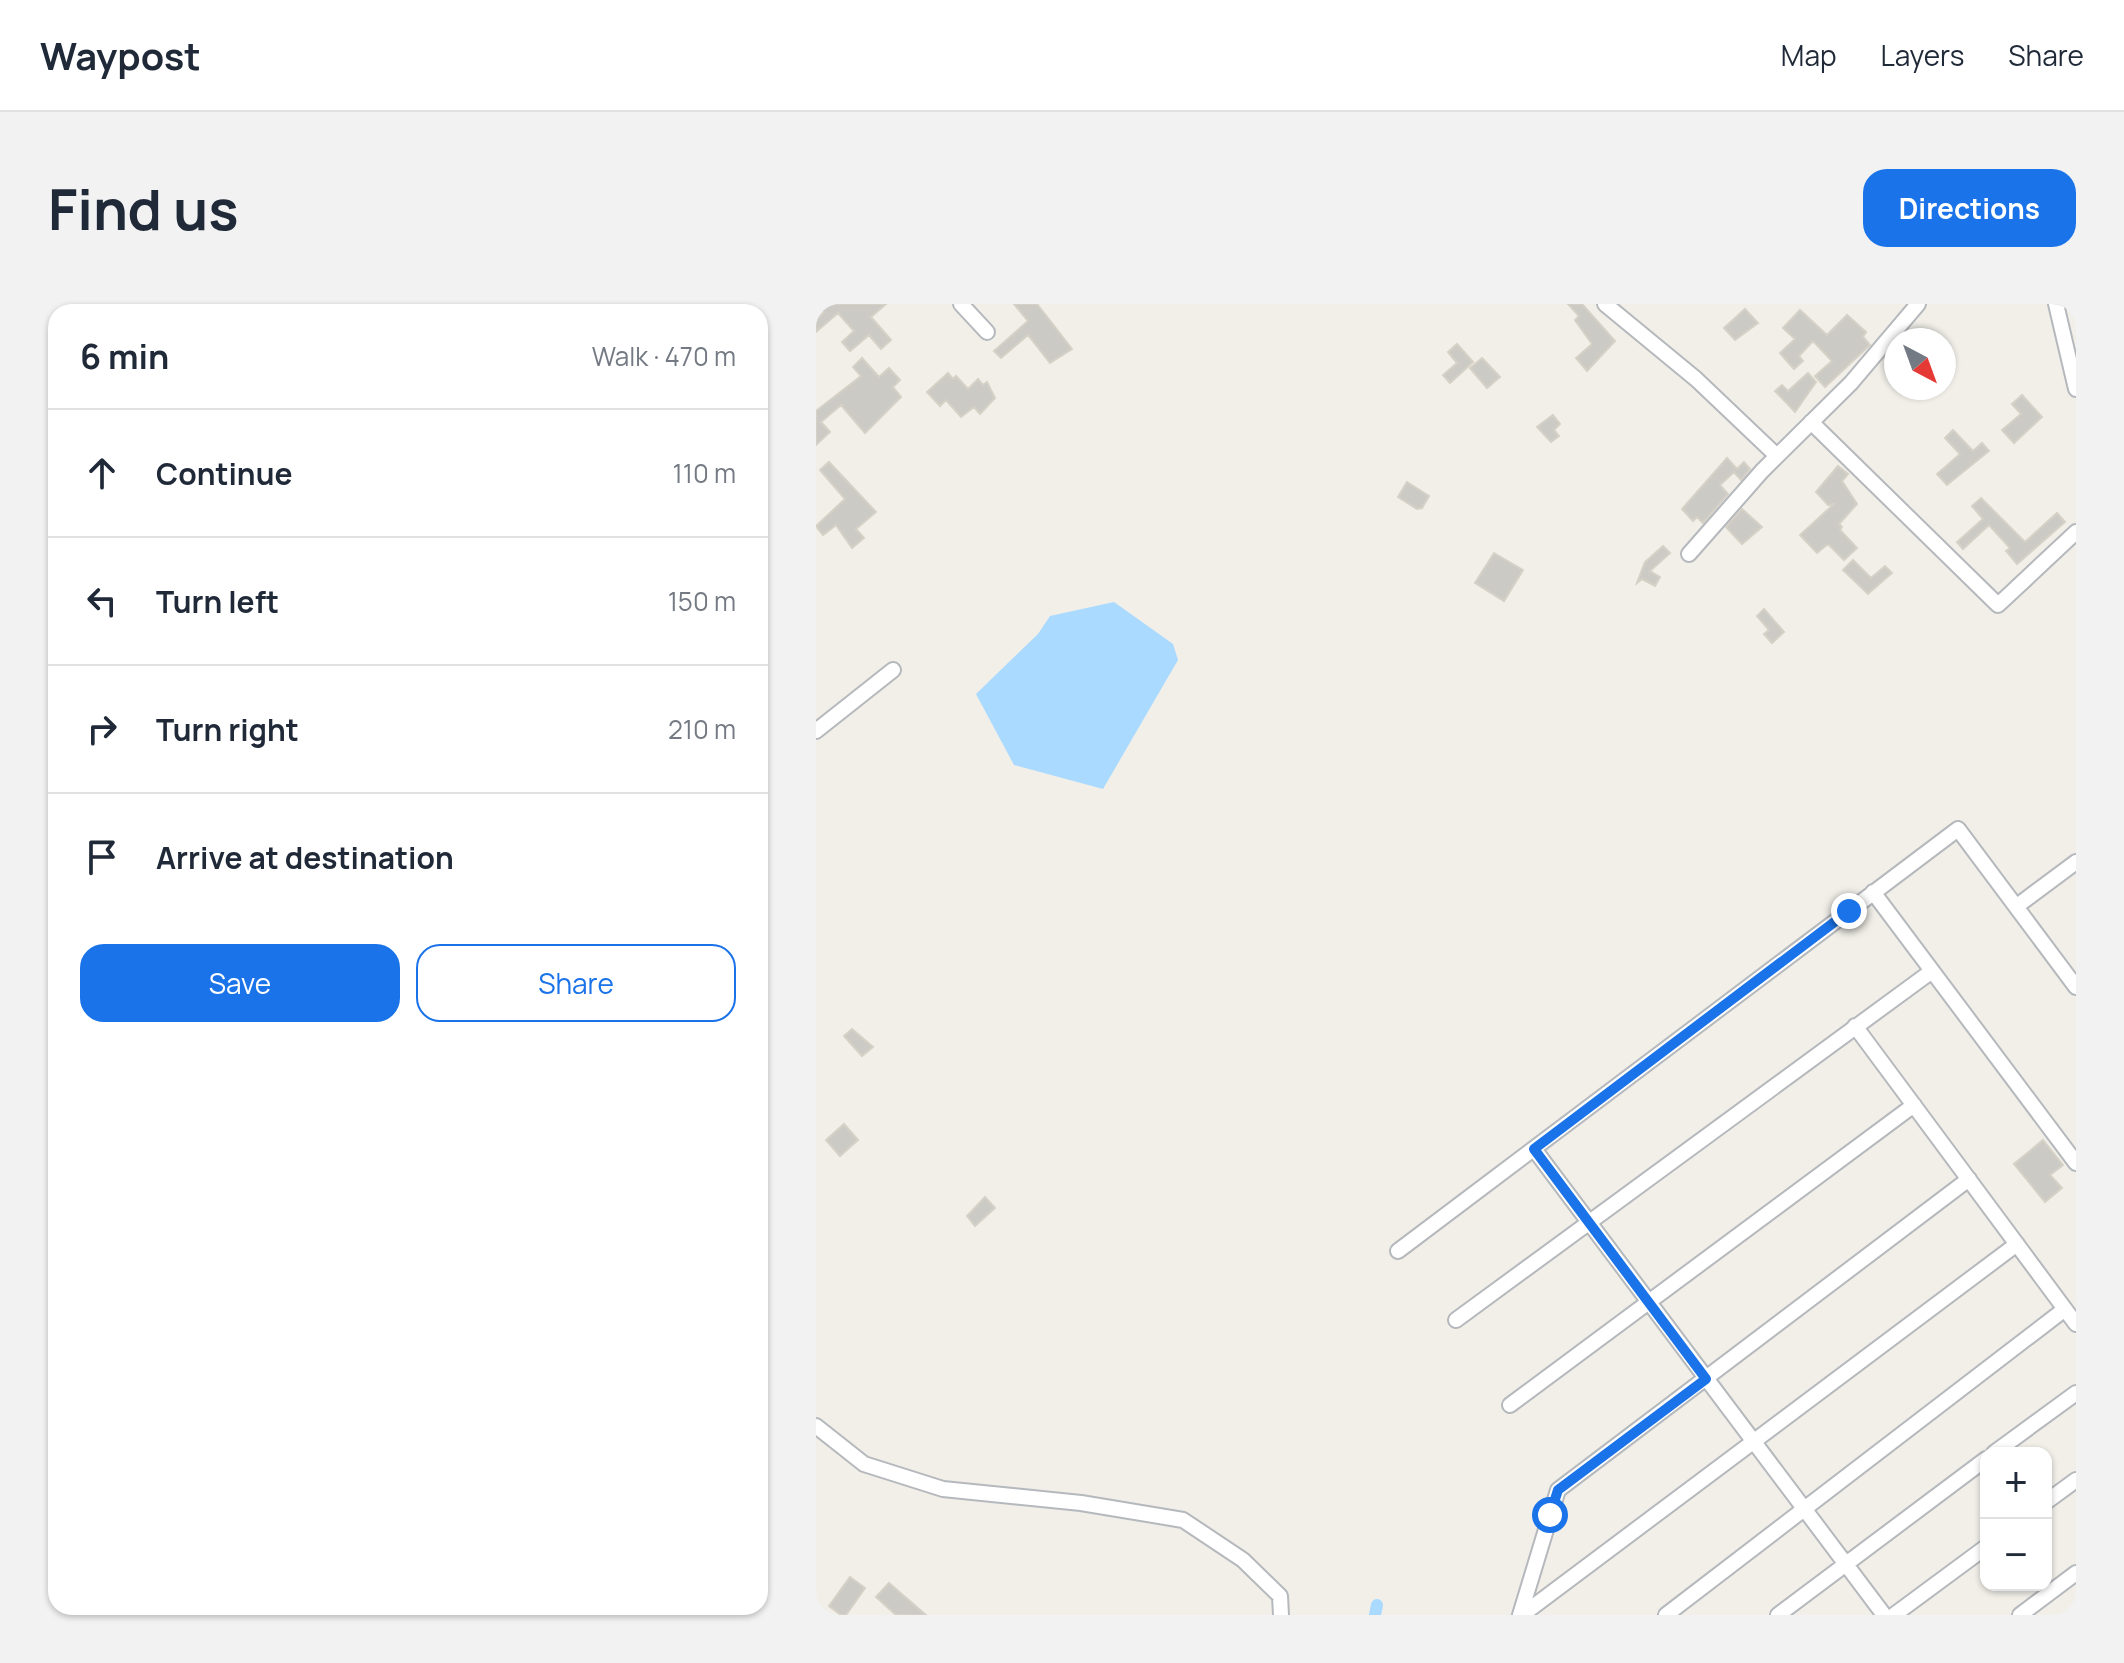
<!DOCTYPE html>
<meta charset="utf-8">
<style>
body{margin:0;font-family:Manrope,sans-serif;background:#f2f2f3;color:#1f2937}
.controls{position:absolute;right:24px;bottom:24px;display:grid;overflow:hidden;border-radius:16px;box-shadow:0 2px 6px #0004}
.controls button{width:72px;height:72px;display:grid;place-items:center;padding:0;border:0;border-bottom:2px solid #e0e1e3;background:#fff;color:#1f2937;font:40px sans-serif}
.compass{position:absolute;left:1068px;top:24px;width:72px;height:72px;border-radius:50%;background:#fff;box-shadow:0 2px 6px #0004;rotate:139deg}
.stop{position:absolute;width:24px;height:24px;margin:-18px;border:6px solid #1a73e8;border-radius:50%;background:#fff}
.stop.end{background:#1a73e8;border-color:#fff;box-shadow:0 2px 8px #0008}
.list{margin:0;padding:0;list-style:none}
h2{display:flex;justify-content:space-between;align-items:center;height:104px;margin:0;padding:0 32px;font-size:34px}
h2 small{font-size:26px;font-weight:400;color:#747a83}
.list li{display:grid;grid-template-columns:52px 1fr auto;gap:24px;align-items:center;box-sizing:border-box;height:128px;padding:0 32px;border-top:2px solid #e0e1e3}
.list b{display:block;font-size:30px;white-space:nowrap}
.list em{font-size:26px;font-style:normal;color:#747a83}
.actions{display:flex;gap:16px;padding:24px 32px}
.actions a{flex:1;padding:18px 0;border:2px solid #1a73e8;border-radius:24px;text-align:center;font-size:28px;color:#1a73e8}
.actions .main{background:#1a73e8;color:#fff}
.icon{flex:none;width:44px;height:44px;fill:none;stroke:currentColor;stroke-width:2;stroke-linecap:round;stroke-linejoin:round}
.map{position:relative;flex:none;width:1260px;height:1311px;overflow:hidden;border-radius:24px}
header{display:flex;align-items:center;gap:48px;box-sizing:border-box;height:112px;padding:0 40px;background:#fff;border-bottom:2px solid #e0e1e3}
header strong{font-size:38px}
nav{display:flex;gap:44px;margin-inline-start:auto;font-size:28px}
.intro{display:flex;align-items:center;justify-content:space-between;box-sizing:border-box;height:192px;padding:0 48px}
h1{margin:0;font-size:56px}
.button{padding:20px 36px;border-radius:24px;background:#1a73e8;color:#fff;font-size:28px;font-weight:700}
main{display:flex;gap:48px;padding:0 48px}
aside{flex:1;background:#fff;border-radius:24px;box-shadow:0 2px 6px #0004}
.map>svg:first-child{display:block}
.water{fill:#aadaff}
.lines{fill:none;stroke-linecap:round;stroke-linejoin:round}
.canal{stroke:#aadaff;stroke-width:12}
.building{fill:#cccac5;stroke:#d6d1c6;stroke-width:2}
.street-casing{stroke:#b5b8bc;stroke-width:18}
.street{stroke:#fff;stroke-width:14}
.route{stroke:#1a73e8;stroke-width:10}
</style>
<header>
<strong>Waypost</strong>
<nav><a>Map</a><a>Layers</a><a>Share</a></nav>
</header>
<div class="intro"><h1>Find us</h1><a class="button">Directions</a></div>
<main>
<aside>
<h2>6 min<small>Walk · 470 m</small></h2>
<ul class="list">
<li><svg class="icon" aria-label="ahead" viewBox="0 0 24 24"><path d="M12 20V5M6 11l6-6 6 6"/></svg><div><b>Continue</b></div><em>110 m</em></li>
<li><svg class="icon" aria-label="left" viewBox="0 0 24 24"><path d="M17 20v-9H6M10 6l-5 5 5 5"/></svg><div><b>Turn left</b></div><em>150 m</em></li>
<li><svg class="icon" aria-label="right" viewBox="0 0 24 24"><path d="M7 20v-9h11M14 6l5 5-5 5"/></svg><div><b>Turn right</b></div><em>210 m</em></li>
<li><svg class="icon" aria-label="arrive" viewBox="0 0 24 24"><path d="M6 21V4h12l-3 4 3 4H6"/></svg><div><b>Arrive at destination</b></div></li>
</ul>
<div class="actions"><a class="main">Save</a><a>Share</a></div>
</aside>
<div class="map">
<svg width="1260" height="1311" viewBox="0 0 1260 1311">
<rect width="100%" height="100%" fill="#f1efe8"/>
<path class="water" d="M298 298 357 340 362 356 287 485 198 461 160 390 222 330 234 312Z"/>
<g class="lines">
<path class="canal" d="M559 1311 561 1301"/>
</g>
<path class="building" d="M1 0H70L55 13 75 36 65 45 53 31 34 47 26 38 38 27 22 9 0 28V16L8 8Z
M198 0H221L256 45 234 59 212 31 185 54 178 47 212 17Z
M752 0H766L799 37 771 67 760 54 776 40 759 16 763 12Z
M929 5 942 19 919 36 908 24Z
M984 6 1011 31 1031 11 1050 28 1047 33 1054 41 1009 83 999 72 1016 57 997 37 983 52 987 57 978 65 964 49 979 35 967 24Z
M641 40 657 58 634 79 627 71 641 59 632 48Z
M46 54 63 73 73 64 84 76 77 83 85 93 49 129 25 101 5 118 14 128 0 141V107L45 72 37 63Z
M666 54 684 73 671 84 654 64Z
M132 69 137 75 140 72 152 85 162 75 167 81 171 78 179 94 164 110 158 103 145 113 130 96 124 102 111 88Z
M992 69 1000 78 979 108 959 87 966 81 972 87Z
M1206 91 1226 113 1198 139 1186 126 1205 110 1196 100Z
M737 111 744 120 738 126 743 132 735 138 721 123Z
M1137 126 1157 147 1166 139 1173 147 1131 181 1121 170 1144 150 1129 134Z
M911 154 921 165 928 158 934 165 925 176 918 168 904 181 912 190 887 219 881 213 877 217 866 205Z
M13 158 60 208 40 225 48 234 36 244 20 221 7 231 0 222 29 195 4 166Z
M1022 162 1032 170 1026 177 1041 200 1023 220 1026 223 1024 226 1041 244 1028 256 1012 240 1001 249 984 231 1018 200 1012 201 1000 188Z
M591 178 613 192 606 204 601 205 582 193Z
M1165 194 1209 238 1241 209 1249 218 1201 260 1190 247 1194 244 1173 221 1147 245 1141 238 1167 215 1156 202Z
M926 205 946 223 926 240 910 223Z
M847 242 854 249 834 267 844 273 839 282 826 275 821 279 829 258Z
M678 249 707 266 688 297 659 279Z
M1037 256 1055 274 1069 262 1076 269 1052 290 1027 266Z
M948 305 968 328 956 339 948 330 953 326 941 312Z
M36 725 57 743 46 752 28 732Z
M28 820 42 836 24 852 10 836Z
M1227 836 1247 861 1234 871 1246 884 1229 898 1198 860Z
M169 893 179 904 159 922 151 912Z
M34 1273 49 1284 30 1311H25L13 1302Z
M73 1279 110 1311H80L60 1293Z"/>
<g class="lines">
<g class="street-casing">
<path id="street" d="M145 0 171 28
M789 0 880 75 961 152
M1240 0 1260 85
M995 118 1182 301 1260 228
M873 250 946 167 1035 79 1102 0
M0 427 77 366
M1057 588 1260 859
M1201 602 1260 558
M1039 722 1260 1020
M718 845 1068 1311
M582 947 1142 525 1260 683
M640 1016 1116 667
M694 1101 1098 801
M0 1122 48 1160 127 1185 265 1199 367 1216 427 1256 464 1292 465 1311
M1178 1149 1260 1089
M1230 1198 1260 1176
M704 1311 742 1186 1153 875
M706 1311 1201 940
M850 1311 1249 1005
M962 1311 1170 1155
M1078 1311 1170 1243
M1204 1311 1260 1269"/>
</g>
<use href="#street" class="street"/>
</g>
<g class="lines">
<path class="route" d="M734 1211 742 1186 890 1075 718 845 1033 607"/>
</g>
</svg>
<div class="controls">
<button>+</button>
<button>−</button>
</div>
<svg class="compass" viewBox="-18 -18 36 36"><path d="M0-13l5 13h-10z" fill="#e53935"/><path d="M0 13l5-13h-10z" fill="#747a83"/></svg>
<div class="stop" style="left:734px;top:1211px"></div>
<div class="stop end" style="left:1033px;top:607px"></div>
</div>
</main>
